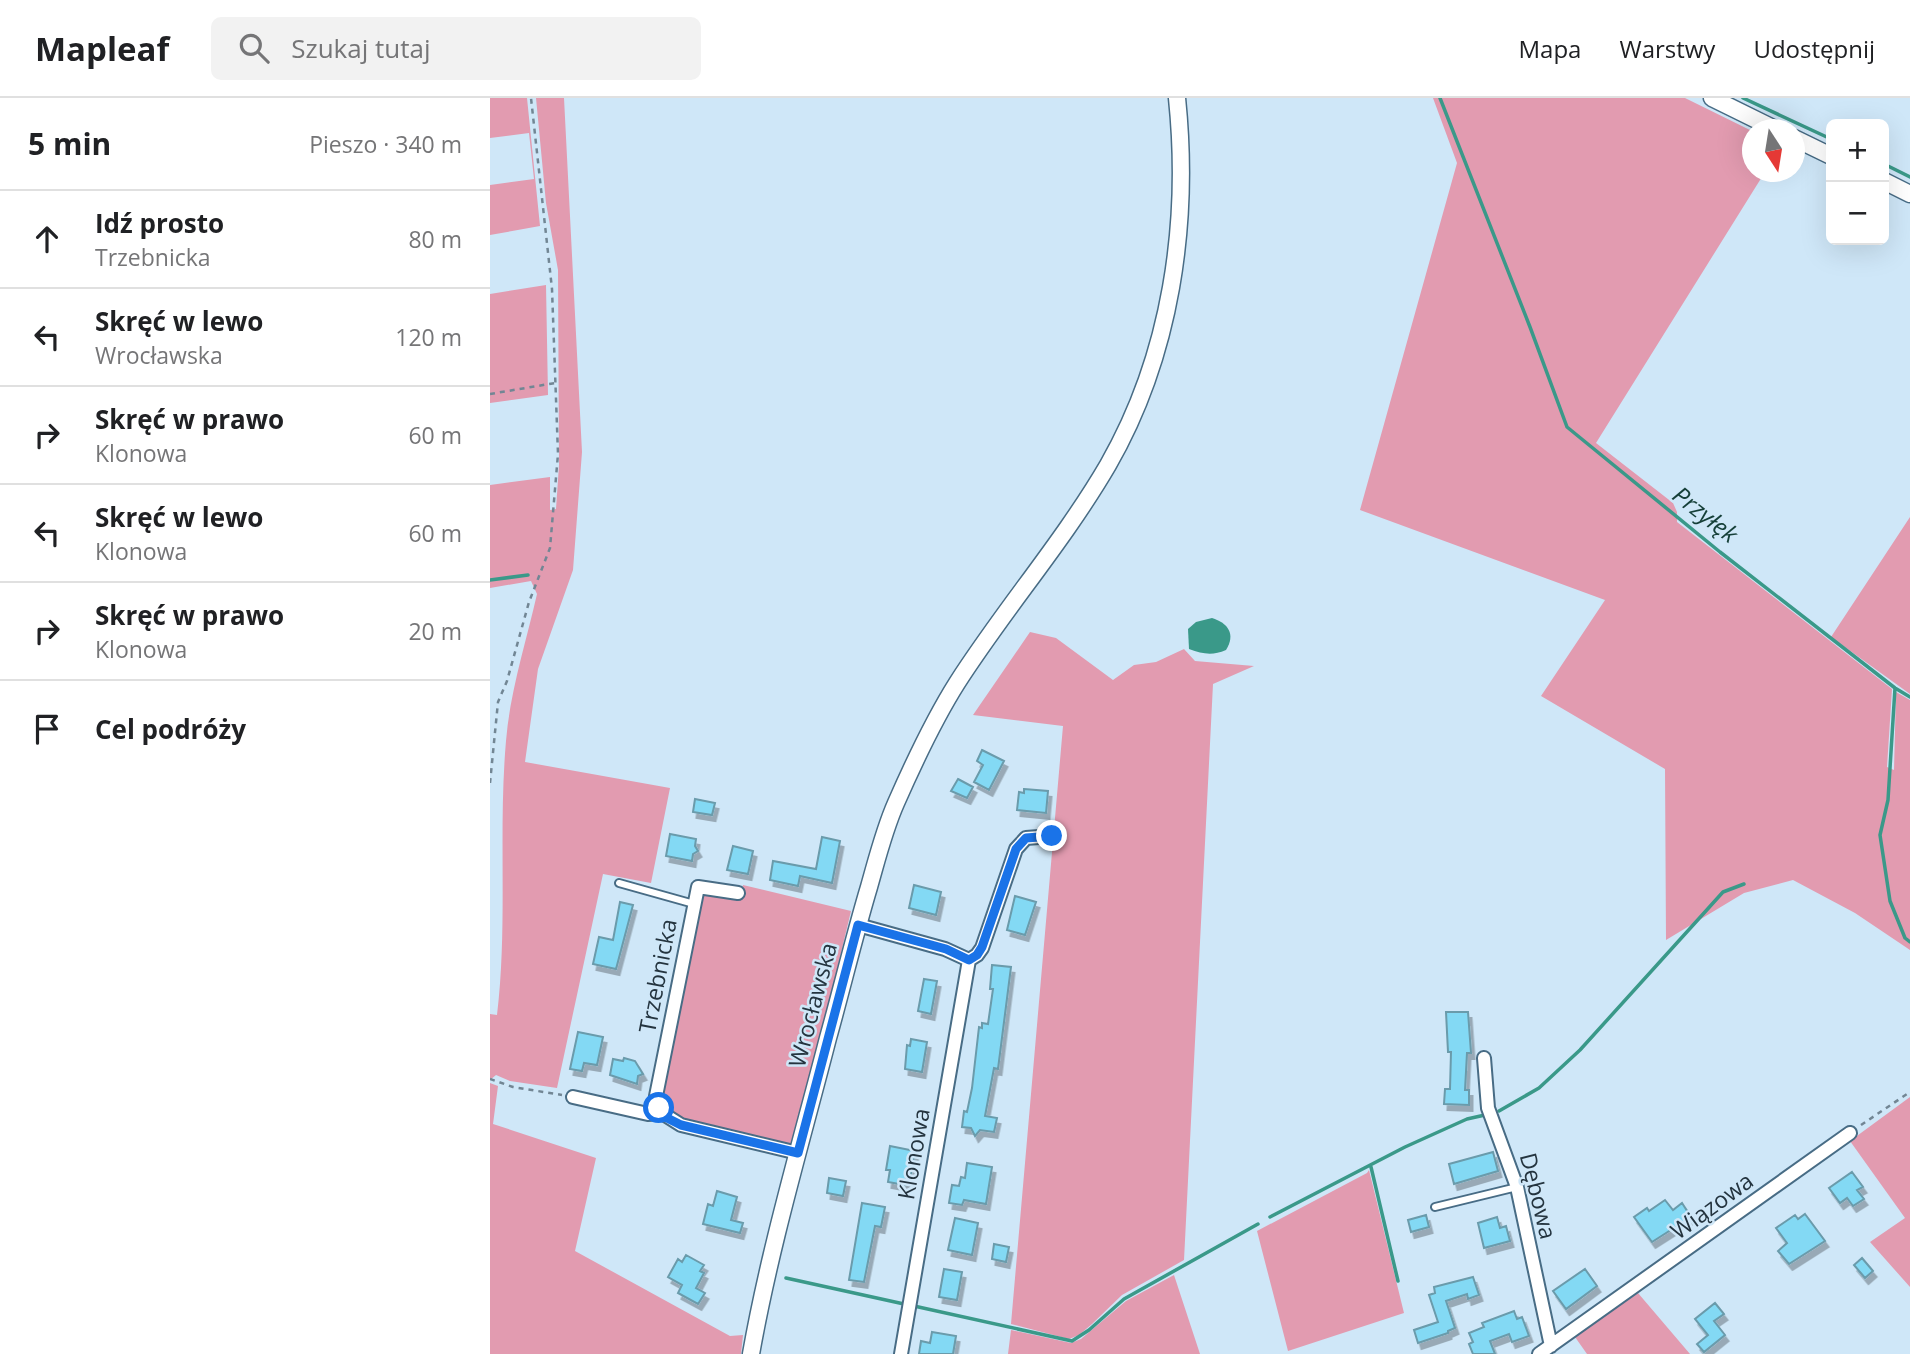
<!DOCTYPE html>
<html lang="pl">
<meta charset="utf-8">
<style>
body{margin:0;font-family:"Open Sans",sans-serif;background:#f2f2f2;color:#202124}
.controls{position:absolute;right:21px;top:21px;display:grid;overflow:hidden;border-radius:10px;box-shadow:0 7px 28px #0002}
.controls button{width:63px;height:63px;display:grid;place-items:center;padding:0;border:0;border-bottom:2px solid #e0e0e0;background:#fff;color:#202124;font:35px sans-serif}
.compass{position:absolute;left:1252px;top:21px;width:63px;height:63px;border-radius:50%;background:#fff;box-shadow:0 7px 28px #0002;rotate:168deg}
.stop{position:absolute;width:21px;height:21px;margin:-16px;border:5px solid #1a73e8;border-radius:50%;background:#fff}
.stop.end{background:#1a73e8;border-color:#fff;box-shadow:0 2px 7px #0008}
.list{margin:0;padding:0;list-style:none}
h2{display:flex;justify-content:space-between;align-items:center;height:91px;margin:0;padding:0 28px;font-size:30px}
h2 small{font-size:23px;font-weight:400;color:#757577}
.list li{display:grid;grid-template-columns:46px 1fr auto;gap:21px;align-items:center;box-sizing:border-box;height:98px;padding:0 28px;border-top:2px solid #e0e0e0}
.list b{display:block;font-size:26px;white-space:nowrap}
.list p{margin:0;font-size:23px;white-space:nowrap;color:#757577}
.list em{font-size:23px;font-style:normal;color:#757577}
.icon{flex:none;width:38px;height:38px;fill:none;stroke:currentColor;stroke-width:2;stroke-linecap:round;stroke-linejoin:round}
.map{position:relative;flex:none;width:1420px;height:1256px;overflow:hidden}
header{display:flex;align-items:center;gap:42px;box-sizing:border-box;height:98px;padding:0 35px;background:#fff;border-bottom:2px solid #e0e0e0}
header strong{font-size:33px}
nav{display:flex;gap:38px;margin-inline-start:auto;font-size:24px}
.search{width:490px;height:63px;background:#f2f2f2;display:flex;align-items:center;gap:18px;box-sizing:border-box;padding:0 24px;border-radius:10px;color:#757577;font-size:26px}
main{display:flex}
aside{flex:1;background:#fff}
.map>svg:first-child{display:block}
.green{fill:#e29bb0}
.water{fill:#3a9989}
.lines{fill:none;stroke-linecap:round;stroke-linejoin:round}
.stream{stroke:#3a9989;stroke-width:3.5}
.building{fill:#83d9f4;stroke:#6a9bab;stroke-width:2;filter:url(#shadow)}
.service-casing{stroke:#486c85;stroke-width:10}
.minor-casing{stroke:#486c85;stroke-width:16}
.tertiary-casing{stroke:#486c85;stroke-width:19}
.path{stroke:#728694;stroke-width:2.5;stroke-dasharray:5 5;stroke-linecap:butt}
.service{stroke:#fff;stroke-width:6}
.minor{stroke:#fff;stroke-width:12}
.tertiary{stroke:#fff;stroke-width:16}
.route{stroke:#1a73e8;stroke-width:9}
.labels{text-anchor:middle;stroke-width:5;stroke-linejoin:round;paint-order:stroke}
.street-label{font-size:23px;fill:#24343f;stroke:#cfe7f8}
.water-label{font-size:24px;font-style:italic;fill:#153f38;stroke:#cfe7f8}
</style>
<header>
<strong>Mapleaf</strong>
<div class="search"><svg class="icon" aria-label="search" viewBox="0 0 24 24"><circle cx="10" cy="10" r="6"/><path d="M15 15l6 6"/></svg>Szukaj tutaj</div>
<nav><a>Mapa</a><a>Warstwy</a><a>Udostępnij</a></nav>
</header>
<main>
<aside>
<h2>5 min<small>Pieszo · 340 m</small></h2>
<ul class="list">
<li><svg class="icon" aria-label="ahead" viewBox="0 0 24 24"><path d="M12 20V5M6 11l6-6 6 6"/></svg><div><b>Idź prosto</b><p>Trzebnicka</p></div><em>80 m</em></li>
<li><svg class="icon" aria-label="left" viewBox="0 0 24 24"><path d="M17 20v-9H6M10 6l-5 5 5 5"/></svg><div><b>Skręć w lewo</b><p>Wrocławska</p></div><em>120 m</em></li>
<li><svg class="icon" aria-label="right" viewBox="0 0 24 24"><path d="M7 20v-9h11M14 6l5 5-5 5"/></svg><div><b>Skręć w prawo</b><p>Klonowa</p></div><em>60 m</em></li>
<li><svg class="icon" aria-label="left" viewBox="0 0 24 24"><path d="M17 20v-9H6M10 6l-5 5 5 5"/></svg><div><b>Skręć w lewo</b><p>Klonowa</p></div><em>60 m</em></li>
<li><svg class="icon" aria-label="right" viewBox="0 0 24 24"><path d="M7 20v-9h11M14 6l5 5-5 5"/></svg><div><b>Skręć w prawo</b><p>Klonowa</p></div><em>20 m</em></li>
<li><svg class="icon" aria-label="arrive" viewBox="0 0 24 24"><path d="M6 21V4h12l-3 4 3 4H6"/></svg><div><b>Cel podróży</b></div></li>
</ul>
</aside>
<div class="map">
<svg width="1420" height="1256" viewBox="0 0 1420 1256">
<defs>
<filter id="shadow"><feDropShadow dx="3.5" dy="6" stdDeviation="0" flood-color="#0004"/></filter>
</defs>
<rect width="100%" height="100%" fill="#cfe7f8"/>
<path class="green" d="M0 0H37L50 128 0 137V87L44 81 39 35 0 40Z
M46 0H74L92 354 83 472 48 571 35 664 180 690 161 785 113 776 67 990 20 983 6 977 0 982V916L7 917C18 826 8 735 16 643 20 593 36 545 47 496L41 483 0 490V387L60 379V412L66 411 69 367 68 172 56 105Z
M943 0H1195L1262 33V74H1275L1106 345 1183 405 1187 414V424L1402 591 1397 669 1404 672 1406 594 1420 602V852L1365 815 1303 782 1254 795 1176 842 1175 671 1051 598 1115 502 870 412 967 65Z
M56 187 58 297 0 305V196Z
M1420 419V596L1341 539Z
M540 534 566 540 623 582 644 567 666 564 694 551 705 563 764 568 723 586 694 1162 632 1197 602 1226 589 1237 579 1241 521 1226 573 628 483 617Z
M253 787 361 813 306 1043 298 1049 283 1046 179 1017 171 994 209 800 216 795 250 798Z
M0 985 8 988 3 1026 106 1060 85 1153 240 1238 253 1237 251 1256H0Z
M1420 999V1189L1380 1144 1415 1120 1360 1043Z
M879 1072 914 1215 798 1253 767 1133 877 1075Z
M684 1177 710 1256H518L521 1232 581 1245 591 1241 636 1203Z
M1148 1195 1200 1256H1097L1085 1239Z"/>
<path class="water" d="M722 520C738 525 746 536 736 552 722 558 713 556 699 551L698 531 706 524Z"/>
<g class="lines">
<path class="stream" d="M950 0 1040 229 1077 329 1230 454 1405 590 1420 599
M1253 0 1341 41
M1394 66 1420 79
M0 482 38 477
M1405 590 1398 702 1390 737 1400 803 1415 840 1420 844
M1009 1013 1049 990 1090 952 1233 794 1254 786
M881 1069 908 1183
M780 1119 915 1049 977 1021 995 1017
M296 1180 414 1206
M424 1208 582 1243 599 1232 634 1201 768 1126"/>
</g>
<path class="building" d="M492 652 514 663 499 692 484 684 493 667 487 663Z
M468 681 483 689 477 700 461 693Z
M534 691 558 693 556 715 527 712 529 694 534 695Z
M205 701 225 705 222 717 203 714Z
M180 736 206 741 205 748 208 753 203 756 202 763 176 758Z
M332 739 350 743 342 785 310 778 308 788 280 782 283 763 326 771Z
M243 748 263 753 258 776 237 772Z
M424 787 451 794 446 817 419 810Z
M525 798 546 804 535 837 517 832Z
M130 804 143 807 126 871 103 866 109 839 123 842Z
M502 867 521 869 508 971 504 970 495 1018 507 1020 504 1034 490 1032 485 1038 481 1030 472 1029 474 1013 477 1014 482 990 489 929 492 930V925L498 926 503 891H500Z
M434 881 447 883 441 916 428 913Z
M956 914H978L981 955H977L975 992H979V1007L954 1006 955 991H960L961 954H958Z
M88 934 113 939 107 967 94 965 92 973 80 971Z
M421 941 437 944 432 974 415 971 417 947 420 948Z
M134 960 145 963 153 976 148 978 147 986 120 977 123 961 133 963Z
M400 1048 425 1053 421 1076 417 1075 415 1087 398 1084 400 1072H396Z
M1003 1054 1008 1073 964 1086 959 1066Z
M477 1065 502 1069 496 1106 474 1102 472 1107 459 1105 462 1087 469 1088 471 1079 475 1080Z
M1362 1074 1373 1089 1367 1092 1374 1101 1363 1108 1357 1100 1350 1105 1339 1090Z
M339 1080 356 1083 353 1098 337 1095Z
M227 1093 247 1099 241 1122 253 1125 250 1135 213 1126 218 1106 223 1108Z
M1175 1102 1183 1112 1192 1105 1201 1119 1162 1144 1144 1119 1157 1110 1159 1113Z
M372 1105 395 1109 391 1129 385 1128 374 1184 359 1182Z
M1315 1116 1335 1143 1299 1166 1288 1153 1297 1145 1286 1130 1305 1117 1308 1121Z
M936 1117 939 1129 921 1134 918 1122Z
M1007 1119 1010 1130 1016 1128 1020 1143 994 1150 988 1125Z
M465 1120 488 1125 482 1157 458 1152Z
M504 1146 519 1149 516 1164 502 1161Z
M196 1157 214 1167 210 1173 214 1175 206 1190 215 1195 208 1206 188 1195 192 1187 178 1179 188 1161 192 1164Z
M1372 1160 1383 1173 1375 1180 1364 1167Z
M454 1171 472 1174 467 1202 449 1199Z
M1095 1171 1107 1188 1076 1211 1063 1193Z
M983 1179 989 1197 978 1201 977 1196 956 1203 965 1230 958 1233V1235L928 1245 924 1232 948 1224 939 1197 945 1195 944 1189Z
M1225 1205 1234 1216 1224 1223 1235 1237 1214 1254 1207 1246 1218 1237 1205 1221Z
M1024 1213 1027 1221 1032 1219 1039 1238 1022 1244 1019 1236 1000 1243 1005 1256H983L979 1246 983 1244 979 1235 994 1229 992 1225Z
M442 1234 466 1238 463 1256H429L431 1243 440 1245Z"/>
<g class="lines">
<g class="service-casing">
<path id="service" d="M129 785 204 806
M945 1109 1027 1089"/>
</g>
<g class="minor-casing">
<path id="minor" d="M368 827 455 851 479 862
M994 960 998 1010 1027 1089 1061 1248
M83 999 158 1016 172 1015 191 1027 308 1055
M172 1015 166 998 208 789 248 795
M411 1256 479 862 487 857 492 850 526 751 536 740 562 738
M1049 1256 1360 1035"/>
</g>
<g class="tertiary-casing">
<path id="tertiary" d="M1222 0 1287 32
M1304 40 1341 58
M1394 83 1420 96
M261 1256C280 1149 311 1045 338 940 352 890 364 839 379 789 387 761 394 732 406 705 424 664 443 623 467 585 515 510 573 444 618 367 681 257 700 126 687 0"/>
</g>
<path class="path" d="M0 296 65 285
M0 685 8 604 17 583 39 504 60 450 68 356 62 191 41 0
M0 981 23 989 72 997
M1371 1027 1420 994"/>
<use href="#service" class="service"/>
<use href="#minor" class="minor"/>
<use href="#tertiary" class="tertiary"/>
</g>
<g class="lines">
<path class="route" d="M169 1010 177 1020 191 1027 308 1055 368 827 456 851 479 862 487 857 492 849 526 751 536 740 562 738"/>
</g>
<g class="labels">
<g class="street-label">
<text transform="translate(168 878) rotate(-79)" y="8">Trzebnicka</text>
<text transform="translate(323 907) rotate(-75)" y="8">Wrocławska</text>
<text transform="translate(424 1056) rotate(-80)" y="8">Klonowa</text>
<text transform="translate(1048 1098) rotate(76)" y="8">Dębowa</text>
<text transform="translate(1222 1108) rotate(-36)" y="8">Wiązowa</text>
</g>
<g class="water-label">
<text transform="translate(1215 417) rotate(38)" y="8">Przyłęk</text>
</g>
</g>
</svg>
<div class="controls">
<button>+</button>
<button>−</button>
</div>
<svg class="compass" viewBox="-18 -18 36 36"><path d="M0-13l5 13h-10z" fill="#e53935"/><path d="M0 13l5-13h-10z" fill="#757577"/></svg>
<div class="stop" style="left:169px;top:1010px"></div>
<div class="stop end" style="left:562px;top:738px"></div>
</div>
</main>
